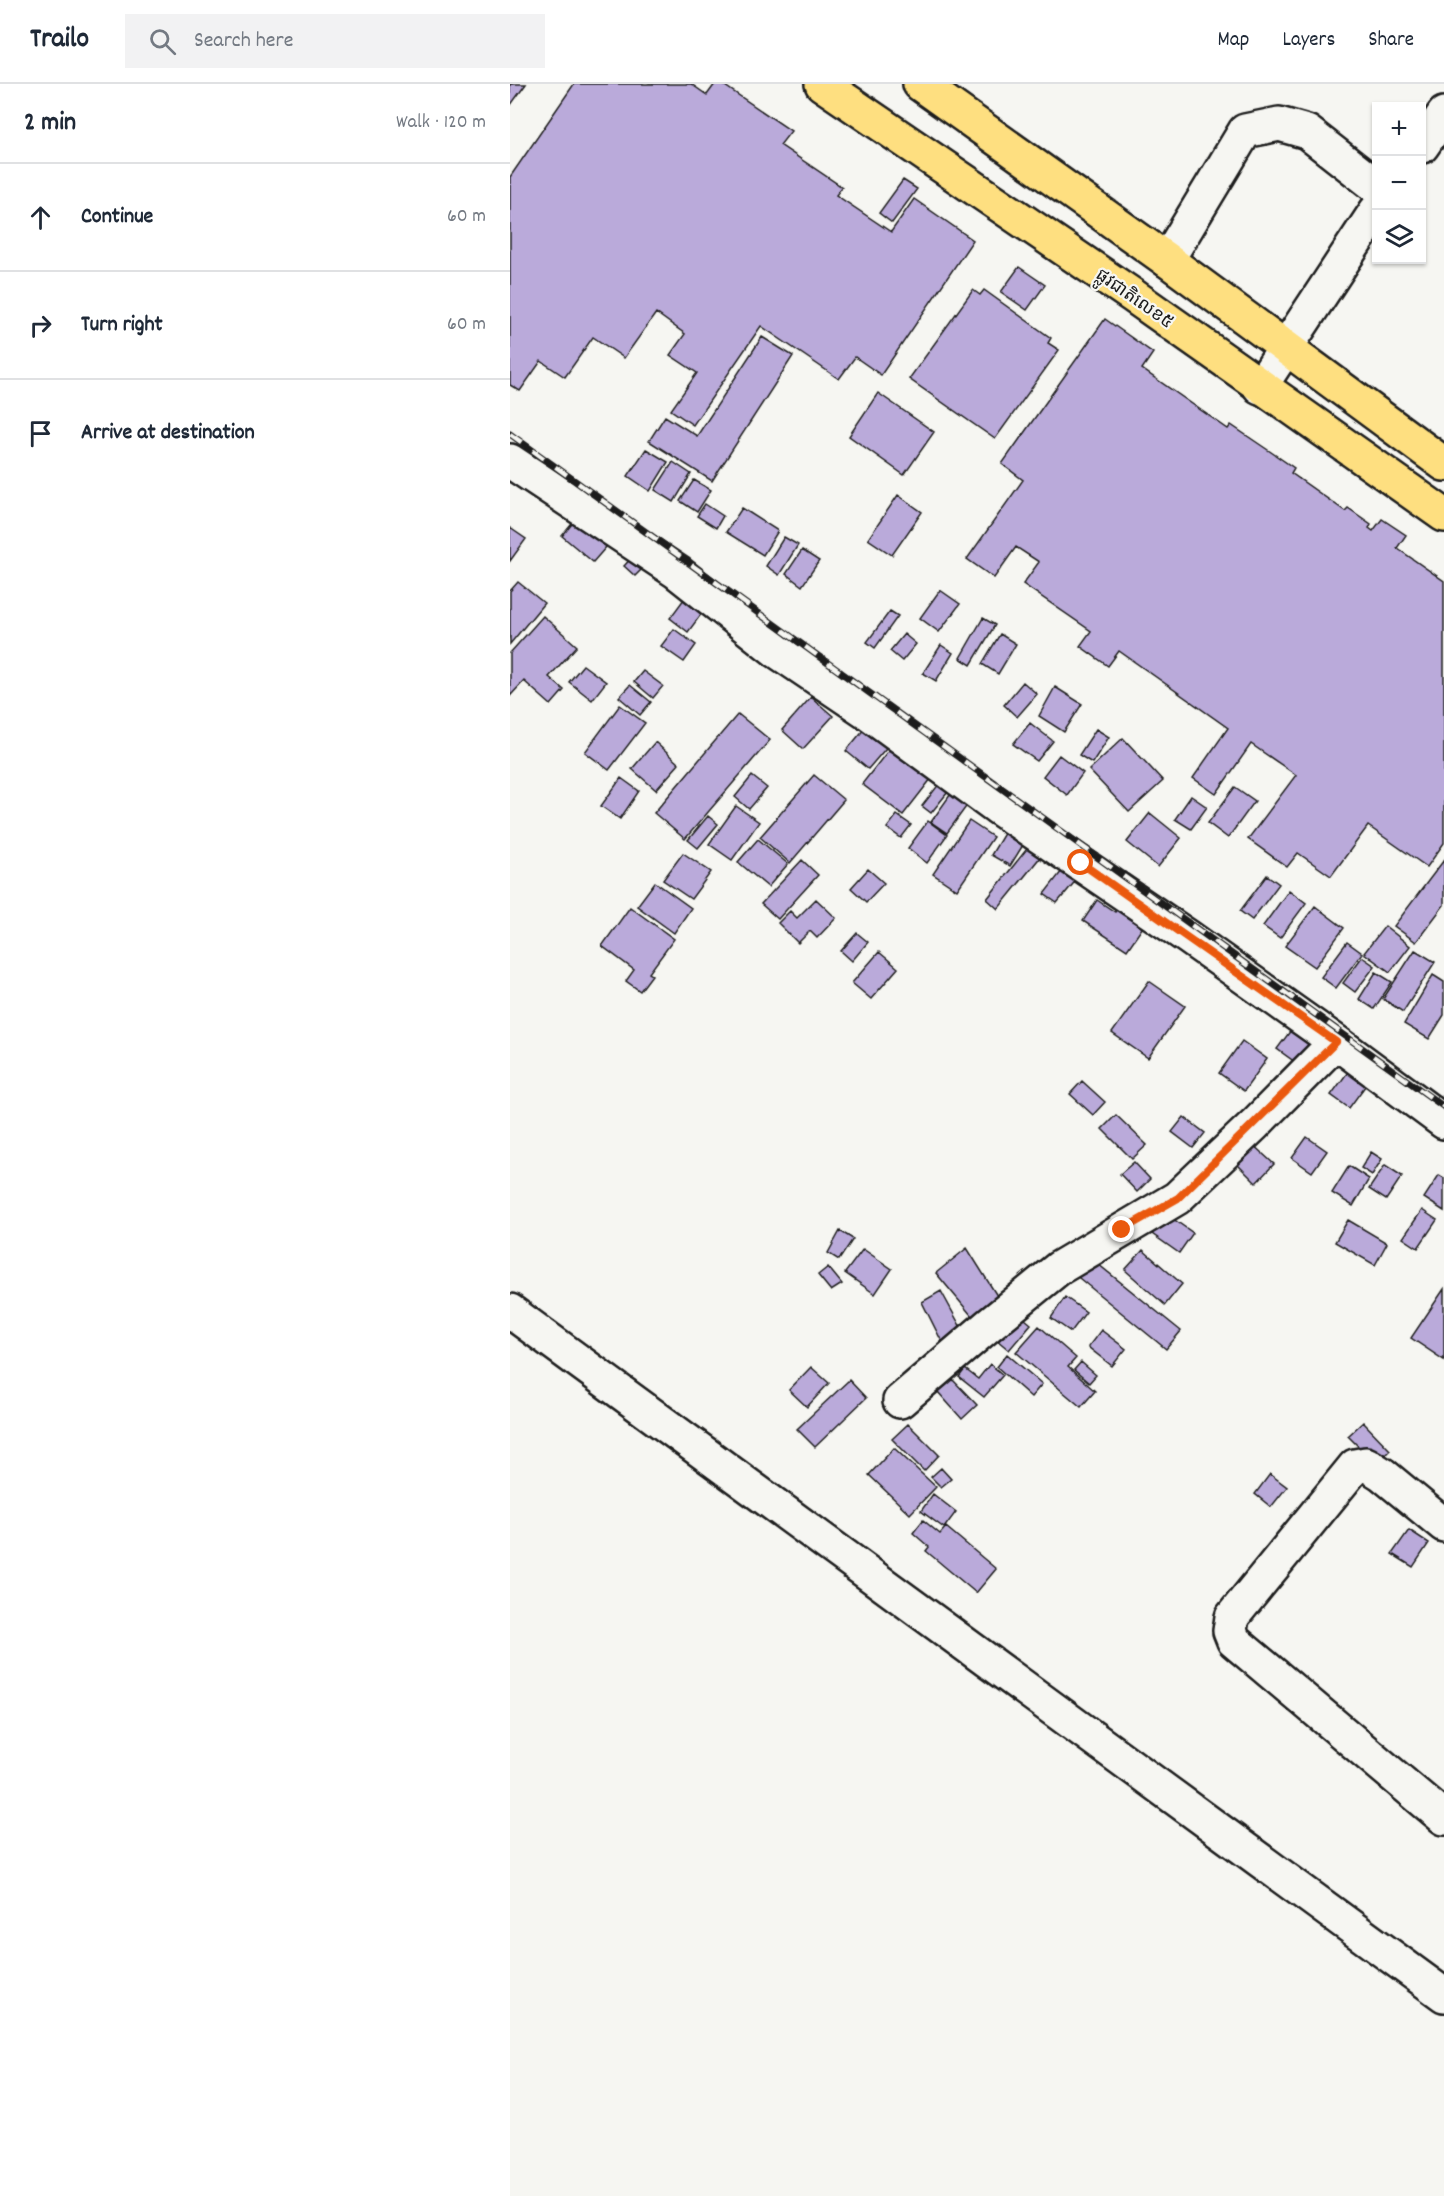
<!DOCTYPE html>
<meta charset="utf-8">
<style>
body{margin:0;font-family:Dekko,"Noto Sans Khmer",sans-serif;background:#f2f2f3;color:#1f2937}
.controls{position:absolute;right:18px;top:18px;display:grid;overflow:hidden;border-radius:0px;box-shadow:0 2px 4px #0004}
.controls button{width:54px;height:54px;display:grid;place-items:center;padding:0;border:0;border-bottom:2px solid #e0e1e3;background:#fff;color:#1f2937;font:30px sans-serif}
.stop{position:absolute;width:18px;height:18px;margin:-14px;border:4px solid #ea580c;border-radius:50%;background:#fff}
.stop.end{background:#ea580c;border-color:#fff;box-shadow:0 2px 6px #0008}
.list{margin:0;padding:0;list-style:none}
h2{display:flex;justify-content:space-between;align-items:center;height:78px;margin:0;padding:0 24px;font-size:26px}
h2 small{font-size:20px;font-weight:400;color:#747a83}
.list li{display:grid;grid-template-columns:39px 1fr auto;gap:18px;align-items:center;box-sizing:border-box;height:108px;padding:0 24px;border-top:2px solid #e0e1e3}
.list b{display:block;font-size:22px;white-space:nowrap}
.list em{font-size:20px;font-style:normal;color:#747a83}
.icon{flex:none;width:33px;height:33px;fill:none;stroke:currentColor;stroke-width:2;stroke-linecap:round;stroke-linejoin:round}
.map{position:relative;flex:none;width:934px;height:2112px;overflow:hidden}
header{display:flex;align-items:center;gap:36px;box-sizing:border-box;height:84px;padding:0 30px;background:#fff;border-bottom:2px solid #e0e1e3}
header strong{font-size:28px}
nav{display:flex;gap:33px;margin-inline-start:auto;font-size:21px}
.search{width:420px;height:54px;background:#f2f2f3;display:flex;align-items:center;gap:15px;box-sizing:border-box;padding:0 21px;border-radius:0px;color:#747a83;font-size:22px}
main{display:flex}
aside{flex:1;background:#fff}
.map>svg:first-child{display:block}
.building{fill:#baaada;stroke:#1c1c1c;stroke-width:1.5}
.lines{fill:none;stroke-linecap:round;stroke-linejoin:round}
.minor-casing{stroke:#1c1c1c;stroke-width:38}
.highway-casing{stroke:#1c1c1c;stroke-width:38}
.minor{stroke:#f6f6f2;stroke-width:33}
.highway{stroke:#fedf80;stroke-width:33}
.rail-casing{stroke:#1c1c1c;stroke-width:7}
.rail{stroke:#f6f6f2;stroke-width:4.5;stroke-dasharray:14;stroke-linecap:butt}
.route{stroke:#ea580c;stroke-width:8}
.labels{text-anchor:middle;stroke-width:4.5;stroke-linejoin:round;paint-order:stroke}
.street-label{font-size:18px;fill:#1c1c1c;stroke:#f6f6f2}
</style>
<header>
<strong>Trailo</strong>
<div class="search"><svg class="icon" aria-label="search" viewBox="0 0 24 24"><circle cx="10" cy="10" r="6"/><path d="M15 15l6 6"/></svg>Search here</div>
<nav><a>Map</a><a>Layers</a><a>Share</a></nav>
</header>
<main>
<aside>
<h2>2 min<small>Walk · 120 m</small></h2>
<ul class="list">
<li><svg class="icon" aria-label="ahead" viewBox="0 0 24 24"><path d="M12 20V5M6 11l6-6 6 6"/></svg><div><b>Continue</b></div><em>60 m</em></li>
<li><svg class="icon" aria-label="right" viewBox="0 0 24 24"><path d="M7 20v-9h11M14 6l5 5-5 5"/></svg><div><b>Turn right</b></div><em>60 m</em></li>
<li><svg class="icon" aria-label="arrive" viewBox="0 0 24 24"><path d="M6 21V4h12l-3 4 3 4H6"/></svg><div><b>Arrive at destination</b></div></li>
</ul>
</aside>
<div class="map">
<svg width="934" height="2112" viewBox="0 0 934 2112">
<rect width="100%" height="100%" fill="#f6f6f2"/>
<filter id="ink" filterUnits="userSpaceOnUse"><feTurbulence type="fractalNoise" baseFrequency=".0167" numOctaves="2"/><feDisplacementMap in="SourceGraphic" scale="12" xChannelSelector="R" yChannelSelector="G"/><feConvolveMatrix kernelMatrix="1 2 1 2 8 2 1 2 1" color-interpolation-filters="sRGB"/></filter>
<g filter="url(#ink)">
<path class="building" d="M0 0H16L0 22Z
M64 0H181L197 11 205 0H212L281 47 270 61 332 103 326 111 381 148 404 115 463 156 371 291 345 273 329 295 251 242 183 341 161 326 187 289 160 271 175 250 146 229 114 274 83 253 55 293 31 277 10 307 0 301V93Z
M393 96 407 105 382 139 369 129Z
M509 183 535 201 517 226 491 208Z
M463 206 470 211 474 206 541 254 538 259 549 266 485 355 399 295Z
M595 235 643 269 632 285 718 345 721 341 761 368 784 384 781 389 835 427 838 424 861 440 859 444 863 447 872 435 896 451 887 464 934 497V759L917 783 858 742 821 792 788 769 777 783 738 755 786 691 741 660 706 710 683 694 718 644 609 567 598 582 570 562 581 547 513 500 529 478 506 463 484 494 457 475 513 396 492 380Z
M252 253 283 272 202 397 139 357 155 332 187 352Z
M368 309 424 348 394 391 339 352Z
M136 365 158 378 140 407 118 392Z
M163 378 181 390 164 418 145 406Z
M184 396 201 406 187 428 170 417Z
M388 411 412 428 382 471 358 455Z
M195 420 213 432 206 444 187 432Z
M232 424 268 447 253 471 216 448Z
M71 429 103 455 83 478 52 452Z
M0 444 16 455 0 477Z
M274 453 288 461 269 491 256 482Z
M292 466 309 477 292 502 276 490Z
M125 470 137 480 125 492 114 482Z
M8 498 34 519 0 560V507Z
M430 506 450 520 429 548 410 534Z
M177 511 195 525 178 548 160 534Z
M380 527 388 532 365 564 357 558Z
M33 532 67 562 39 593 54 606 41 621 14 597 0 612V569Z
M473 534 485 541 461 581 450 574Z
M164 545 186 561 174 578 151 562Z
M394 550 406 560 392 577 380 567Z
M490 550 506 560 488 590 472 580Z
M431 561 443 569 426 597 413 589Z
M73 581 96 598 82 616 59 598Z
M133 587 153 602 143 614 124 598Z
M513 598 527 610 507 633 494 621Z
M120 601 141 618 130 631 109 613Z
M545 603 572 620 554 648 529 632Z
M301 613 323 632 293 665 272 646Z
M110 621 135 639 99 686 75 668Z
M228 630 260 656 175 755 144 729Z
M360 638 382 657 358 685 336 667Z
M520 639 543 657 527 677 503 660Z
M586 645 599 653 582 679 569 671Z
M388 654 428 686 393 731 352 700Z
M613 654 653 697 619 728 579 686Z
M145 658 169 680 146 706 122 685Z
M549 671 573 689 557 711 533 692Z
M304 691 334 716 280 779 250 753Z
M242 692 257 704 239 725 225 713Z
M111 694 129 707 110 735 91 722Z
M433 695 442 703 421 729 412 722Z
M725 703 745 717 718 754 698 739Z
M445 704 461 716 437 749 421 738Z
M681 712 697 723 681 745 665 735Z
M226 722 249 738 222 776 199 760Z
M640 729 671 754 648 783 617 758Z
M387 731 401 741 391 754 377 744Z
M198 732 208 740 188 764 178 756Z
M418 737 437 751 417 779 398 764Z
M459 737 483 753 447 806 423 790Z
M499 741 518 753 500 782 481 771Z
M248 755 278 780 258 803 228 778Z
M524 756 536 766 488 825 477 815Z
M173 769 201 788 181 815 153 796Z
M292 776 308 791 268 835 251 820Z
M934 776V821L906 858 884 842Z
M555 783 568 794 547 819 534 810Z
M358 785 374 799 356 818 341 804Z
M757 791 769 800 742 836 730 827Z
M145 798 181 824 164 849 127 822Z
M779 806 796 819 770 854 753 842Z
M306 815 326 834 307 854 300 847 288 859 268 839 280 827 287 834Z
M587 816 605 828 611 820 637 837 617 866 573 837Z
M805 822 834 844 805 883 775 862Z
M120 823 164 855 139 889 142 891 130 907 116 897 124 886 92 862Z
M875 842 900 862 880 888 854 869Z
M347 849 358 858 342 877 331 867Z
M837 858 852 869 826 904 811 893Z
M905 866 925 878 893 928 873 915Z
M369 868 388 884 361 915 342 899Z
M852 873 865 882 845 908 833 899Z
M866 888 882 898 864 925 849 915Z
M923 891 934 898V931L919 955 894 940Z
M639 897 675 922 638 974 602 949Z
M787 938 805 952 785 978 767 965Z
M732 957 757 975 734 1007 709 989Z
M843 981 861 994 839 1024 821 1011Z
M572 997 595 1018 583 1031 560 1010Z
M606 1031 637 1061 622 1075 592 1045Z
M674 1033 695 1049 683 1064 662 1048Z
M797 1053 817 1067 802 1088 782 1074Z
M741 1059 764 1080 746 1099 724 1077Z
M861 1068 872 1075 862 1091 851 1084Z
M624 1078 640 1095 627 1108 610 1090Z
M875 1081 892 1092 876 1116 859 1105Z
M839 1082 859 1095 843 1122 822 1109Z
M929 1091 934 1094V1127L914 1114Z
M912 1126 927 1136 908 1164 893 1154Z
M656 1130 683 1149 669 1169 642 1150Z
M838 1136 877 1159 865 1181 825 1158Z
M330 1147 343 1155 329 1176 318 1169Z
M457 1164 489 1215 466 1237 426 1189Z
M353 1165 382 1185 365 1210 335 1189Z
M633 1166 672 1200 655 1221 615 1186Z
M578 1172 671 1247 656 1265 564 1190Z
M318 1183 332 1200 321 1207 308 1191Z
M934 1205V1276L901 1254Z
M431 1207 454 1249 433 1260 412 1218Z
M555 1213 576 1228 561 1248 541 1234Z
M503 1225 521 1240 499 1266 481 1251Z
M529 1242 566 1274 558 1283 585 1307 571 1323 506 1268Z
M591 1246 616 1265 602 1282 578 1263Z
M497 1270 532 1300 521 1313 487 1283Z
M571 1278 586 1291 579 1299 564 1286Z
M480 1280 493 1291 474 1313 449 1293 455 1285 468 1295Z
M301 1283 319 1299 297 1323 279 1306Z
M442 1295 467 1321 452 1335 428 1308Z
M339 1296 356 1314 305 1363 287 1345Z
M853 1338 880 1366 866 1380 838 1352Z
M398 1340 429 1371 414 1387 382 1355Z
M384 1364 426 1403 400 1430 359 1391Z
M431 1384 441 1395 431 1403 421 1393Z
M760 1390 777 1403 761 1423 745 1410Z
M423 1410 446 1428 434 1444 411 1427Z
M413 1436 430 1450 436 1443 486 1485 466 1509 416 1467 419 1463 403 1449Z
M899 1446 919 1459 903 1483 882 1470Z"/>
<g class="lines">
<g class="minor-casing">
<path id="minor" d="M912 62 934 30
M657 176 735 47 769 40 797 48 866 102
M750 303 866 127
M0 377 167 488 267 567 356 627 487 723 678 853 826 958 934 1038
M0 1227 934 1911
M390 1317 479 1241 549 1184 667 1114 745 1040 826 958
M934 1441 872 1390 856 1380 845 1382 722 1533 720 1547 724 1557 934 1734"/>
</g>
<g class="highway-casing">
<path id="highway" d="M312 0 622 211 934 431
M410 0 657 176 934 380"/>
</g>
<use href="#minor" class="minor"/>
<use href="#highway" class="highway"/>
<g class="rail-casing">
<path id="rail" d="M0 350 934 1023"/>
</g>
<use href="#rail" class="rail"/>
</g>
</g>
<g class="lines" filter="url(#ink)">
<path class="route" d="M571 779 826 958 668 1114 612 1146"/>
</g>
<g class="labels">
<g class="street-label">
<text transform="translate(625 214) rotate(35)" y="6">ផ្លូវជាតិលេខ៥</text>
</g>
</g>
</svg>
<div class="controls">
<button>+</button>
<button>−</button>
<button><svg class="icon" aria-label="layers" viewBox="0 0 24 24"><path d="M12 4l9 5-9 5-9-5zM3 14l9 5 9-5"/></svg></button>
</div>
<div class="stop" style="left:571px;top:779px"></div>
<div class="stop end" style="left:612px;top:1146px"></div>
</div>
</main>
